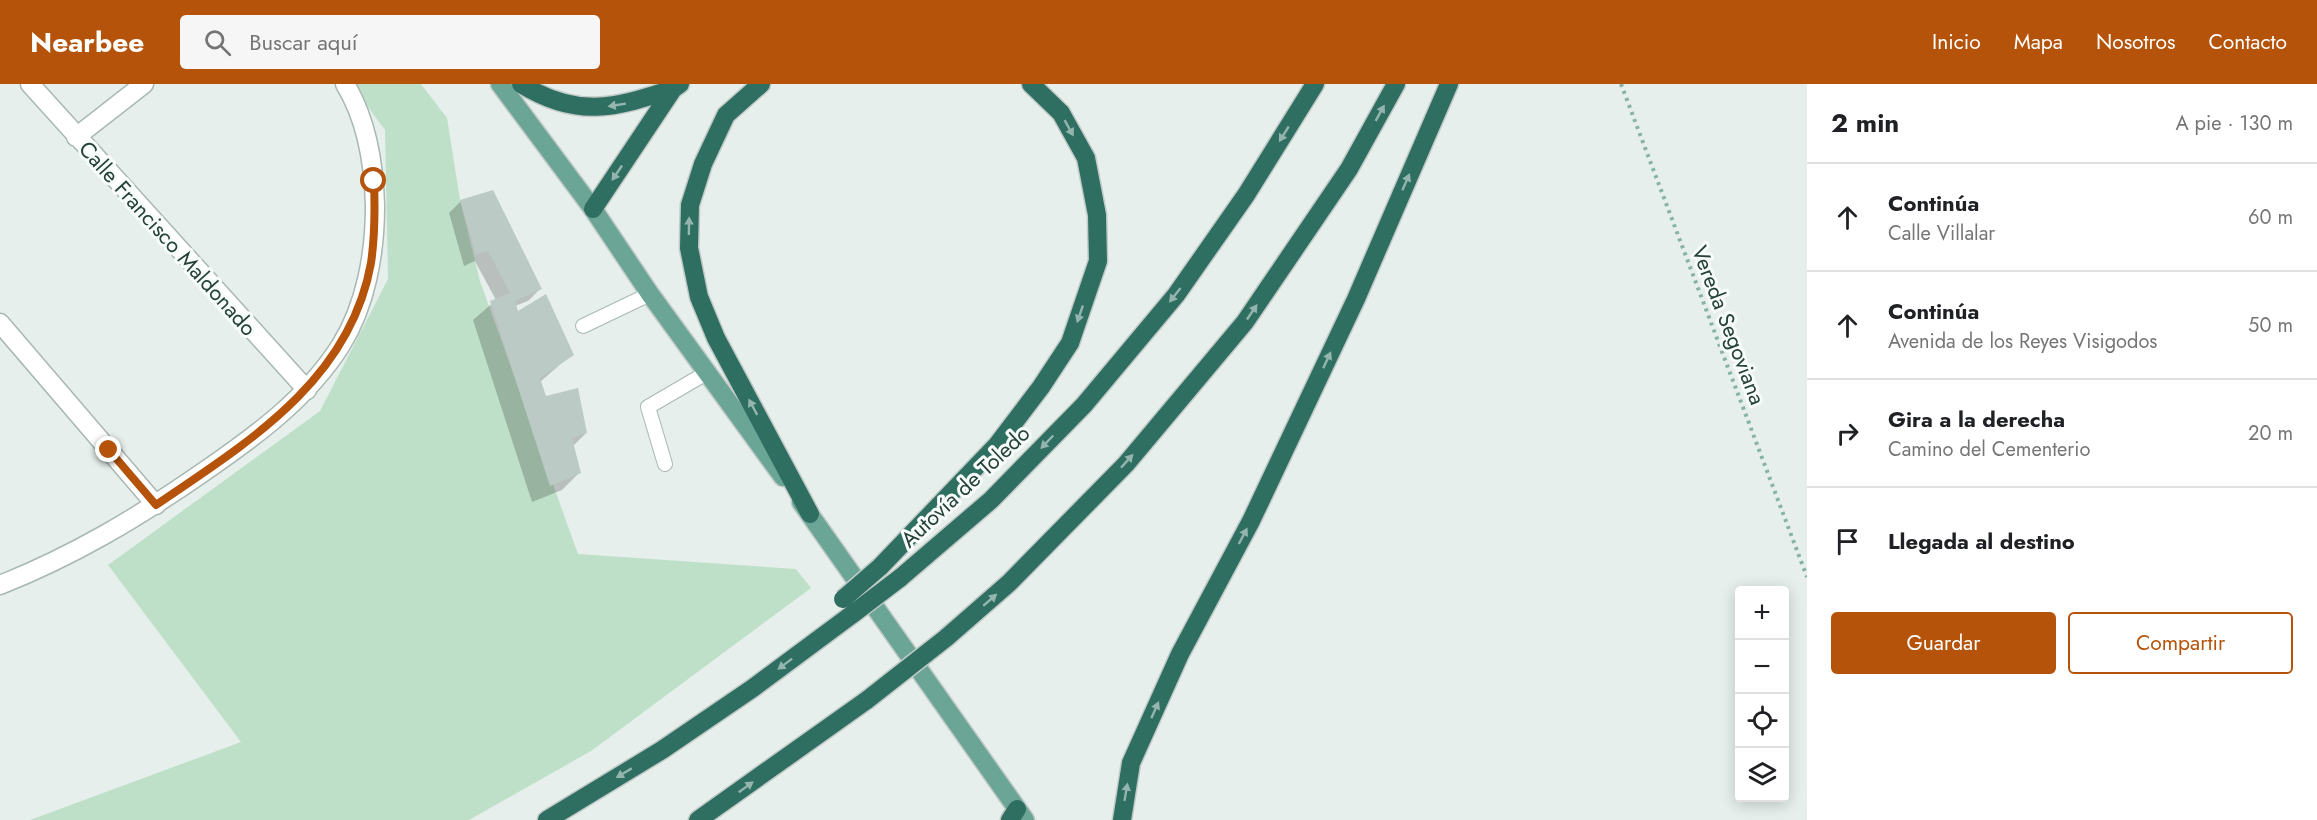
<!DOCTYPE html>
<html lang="es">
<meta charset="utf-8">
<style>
body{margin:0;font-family:Jost,sans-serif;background:#f6f6f6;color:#202124}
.controls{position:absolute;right:18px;bottom:18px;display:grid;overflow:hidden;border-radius:6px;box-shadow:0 3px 15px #0003}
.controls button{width:54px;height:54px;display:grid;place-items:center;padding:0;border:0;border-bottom:2px solid #e0e0e0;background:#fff;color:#202124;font:30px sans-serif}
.stop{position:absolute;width:18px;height:18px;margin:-14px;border:4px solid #b45309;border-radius:50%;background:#fff}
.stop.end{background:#b45309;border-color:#fff;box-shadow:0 2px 6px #0008}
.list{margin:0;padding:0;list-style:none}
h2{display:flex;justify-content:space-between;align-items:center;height:78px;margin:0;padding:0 24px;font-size:26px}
h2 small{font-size:20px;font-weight:400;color:#757577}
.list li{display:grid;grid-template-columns:39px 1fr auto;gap:18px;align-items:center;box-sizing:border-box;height:108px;padding:0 24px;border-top:2px solid #e0e0e0}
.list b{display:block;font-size:22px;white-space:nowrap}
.list p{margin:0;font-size:20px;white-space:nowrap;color:#757577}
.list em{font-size:20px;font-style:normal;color:#757577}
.actions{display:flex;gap:12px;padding:18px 24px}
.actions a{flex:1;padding:14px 0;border:2px solid #b45309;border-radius:6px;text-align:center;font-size:21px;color:#b45309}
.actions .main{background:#b45309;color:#fff}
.icon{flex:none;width:33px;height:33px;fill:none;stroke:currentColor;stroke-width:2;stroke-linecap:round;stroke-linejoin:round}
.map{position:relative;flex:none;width:1807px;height:736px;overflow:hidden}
header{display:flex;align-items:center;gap:36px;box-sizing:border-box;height:84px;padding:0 30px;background:#b45309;color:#fff}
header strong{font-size:28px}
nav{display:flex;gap:33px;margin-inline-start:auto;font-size:21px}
.search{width:420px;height:54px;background:#f6f6f6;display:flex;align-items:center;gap:15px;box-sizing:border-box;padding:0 21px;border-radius:6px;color:#757577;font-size:22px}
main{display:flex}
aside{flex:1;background:#fff}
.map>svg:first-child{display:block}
.grass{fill:#bfe0c8}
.shadow{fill:#0003}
.building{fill:#bbcac4}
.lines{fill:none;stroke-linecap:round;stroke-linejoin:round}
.lane-casing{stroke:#a8b8b2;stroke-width:16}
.street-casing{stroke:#a8b8b2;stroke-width:21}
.primary-casing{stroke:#c2cac8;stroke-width:21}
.highway-casing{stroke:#c2cac8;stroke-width:21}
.path{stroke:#86b3a5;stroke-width:4;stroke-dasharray:3 4.5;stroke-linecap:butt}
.lane{stroke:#fff;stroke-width:14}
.street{stroke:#fff;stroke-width:18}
.primary{stroke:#6aa596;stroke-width:18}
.highway{stroke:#2f6f62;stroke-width:18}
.highway-bridge-casing{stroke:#c2cac8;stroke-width:21;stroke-linecap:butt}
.highway-bridge{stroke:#2f6f62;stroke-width:18}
.oneway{fill:#93b5ae}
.route{stroke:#b45309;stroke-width:8}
.labels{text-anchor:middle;stroke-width:6;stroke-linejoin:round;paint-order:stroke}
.street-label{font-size:22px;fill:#24423a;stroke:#f7fbf9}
</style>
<header>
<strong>Nearbee</strong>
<div class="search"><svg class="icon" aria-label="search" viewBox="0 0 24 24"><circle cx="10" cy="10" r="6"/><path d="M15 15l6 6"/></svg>Buscar aquí</div>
<nav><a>Inicio</a><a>Mapa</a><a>Nosotros</a><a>Contacto</a></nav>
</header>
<main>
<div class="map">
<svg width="1807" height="736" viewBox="0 0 1807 736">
<rect width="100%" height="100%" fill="#e6efeb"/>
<path class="grass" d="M351 0H421L447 34 460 116 480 197 578 470 796 485 811 504 591 667 469 736H30L241 658 108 481 320 327 388 195 385 46Z"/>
<path class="shadow" d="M461 117 540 205 528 217 515 222 518 230 572 270 540 298 545 313 586 349 573 362 579 389 562 406 532 418 473 236 496 216 475 177 464 182 449 129Z"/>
<path class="building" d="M493 106 542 205 515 217 518 227 546 210 574 271 540 294 546 312 578 304 587 349 572 354 581 389 550 402 490 217 510 209 488 167 497 163 476 171 460 116Z"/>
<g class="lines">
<g class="lane-casing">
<path id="lane" d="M583 242 650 210
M665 380 648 323 708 288"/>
</g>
<g class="street-casing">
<path id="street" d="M30 0 307 306
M76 53 144 0
M0 239 156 421
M0 501C73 472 137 434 202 389 253 354 307 315 341 261 366 221 375 169 375 122 374 80 367 36 345 0"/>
</g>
<g class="primary-casing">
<path id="primary" d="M500 0 593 125 650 210 783 393
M801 418 1025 736"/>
</g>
<g class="highway-casing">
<path id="highway" d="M521 0C578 35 614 24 673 5L680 0
M761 0 726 31 703 80 690 121 689 164 699 213 716 254 810 430
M593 125 673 5
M880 483 997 361 1041 303 1070 259 1098 177 1097 131 1086 74 1061 29 1031 0
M900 494 991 416 1084 321 1176 211 1246 111 1315 0
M946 554 1009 499 1126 380 1245 238 1349 85 1396 0
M547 736 662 666 753 604 854 529
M698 736 867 616
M1010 736 1017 725
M1122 736 1131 679 1180 570 1251 437 1356 215 1449 0"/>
</g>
<path class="path" d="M1621 0 1807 493"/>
<use href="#lane" class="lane"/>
<use href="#street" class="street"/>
<use href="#primary" class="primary"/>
<use href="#highway" class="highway"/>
<g class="highway-bridge-casing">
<path id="highway-bridge" d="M843 515 880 483
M854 529 900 494
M867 616 946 554"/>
</g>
<use href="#highway-bridge" class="highway-bridge"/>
</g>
<defs><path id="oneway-solid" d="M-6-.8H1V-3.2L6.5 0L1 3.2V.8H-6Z" transform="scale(1.5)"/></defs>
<g class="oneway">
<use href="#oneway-solid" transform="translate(617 21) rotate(171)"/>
<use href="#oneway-solid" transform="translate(1380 29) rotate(-61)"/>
<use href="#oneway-solid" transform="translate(1069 44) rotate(61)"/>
<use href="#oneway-solid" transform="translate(1284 50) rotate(122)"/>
<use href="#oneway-solid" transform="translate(617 89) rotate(124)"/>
<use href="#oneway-solid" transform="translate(1406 98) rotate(-66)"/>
<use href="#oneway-solid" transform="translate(689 142) rotate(-89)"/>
<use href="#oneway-solid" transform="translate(1175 211) rotate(128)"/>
<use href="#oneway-solid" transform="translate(1252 228) rotate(-56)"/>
<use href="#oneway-solid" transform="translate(1080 230) rotate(109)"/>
<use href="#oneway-solid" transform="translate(1327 276) rotate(-65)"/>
<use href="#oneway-solid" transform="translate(753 323) rotate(-118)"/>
<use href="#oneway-solid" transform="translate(1047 358) rotate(134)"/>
<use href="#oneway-solid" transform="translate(1127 377) rotate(-48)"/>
<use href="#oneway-solid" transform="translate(1243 452) rotate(-62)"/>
<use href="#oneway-solid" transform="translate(990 516) rotate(-41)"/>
<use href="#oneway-solid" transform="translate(785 580) rotate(143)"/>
<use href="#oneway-solid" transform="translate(1155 626) rotate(-66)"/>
<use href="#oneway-solid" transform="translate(624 689) rotate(149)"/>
<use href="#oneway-solid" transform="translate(746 703) rotate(-36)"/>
<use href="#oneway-solid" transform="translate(1126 708) rotate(-80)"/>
</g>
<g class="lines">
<path class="route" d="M109 366 156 421C247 359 350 297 371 179 375 152 375 124 374 97"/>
</g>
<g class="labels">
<g class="street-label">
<text transform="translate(168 154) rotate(48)" y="8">Calle Francisco Maldonado</text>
<text transform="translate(1729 241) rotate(69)" y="8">Vereda Segoviana</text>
<text transform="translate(965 402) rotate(-43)" y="8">Autovía de Toledo</text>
</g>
</g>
</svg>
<div class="controls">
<button>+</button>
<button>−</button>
<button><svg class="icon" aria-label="locate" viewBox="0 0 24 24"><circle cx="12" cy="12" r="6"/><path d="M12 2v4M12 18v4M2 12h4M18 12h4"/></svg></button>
<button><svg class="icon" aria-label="layers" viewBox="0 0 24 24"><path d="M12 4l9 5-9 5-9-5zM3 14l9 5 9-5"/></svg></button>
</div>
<div class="stop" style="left:374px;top:97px"></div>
<div class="stop end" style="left:109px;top:366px"></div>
</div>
<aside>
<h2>2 min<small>A pie · 130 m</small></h2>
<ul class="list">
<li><svg class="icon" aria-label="ahead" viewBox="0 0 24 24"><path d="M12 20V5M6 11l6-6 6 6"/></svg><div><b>Continúa</b><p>Calle Villalar</p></div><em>60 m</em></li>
<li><svg class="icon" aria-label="ahead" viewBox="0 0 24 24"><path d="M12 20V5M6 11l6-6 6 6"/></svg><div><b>Continúa</b><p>Avenida de los Reyes Visigodos</p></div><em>50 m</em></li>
<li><svg class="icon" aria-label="right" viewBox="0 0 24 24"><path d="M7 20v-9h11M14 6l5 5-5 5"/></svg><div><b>Gira a la derecha</b><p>Camino del Cementerio</p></div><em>20 m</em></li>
<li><svg class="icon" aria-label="arrive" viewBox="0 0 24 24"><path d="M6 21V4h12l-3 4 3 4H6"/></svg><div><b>Llegada al destino</b></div></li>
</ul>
<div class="actions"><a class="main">Guardar</a><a>Compartir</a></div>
</aside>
</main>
